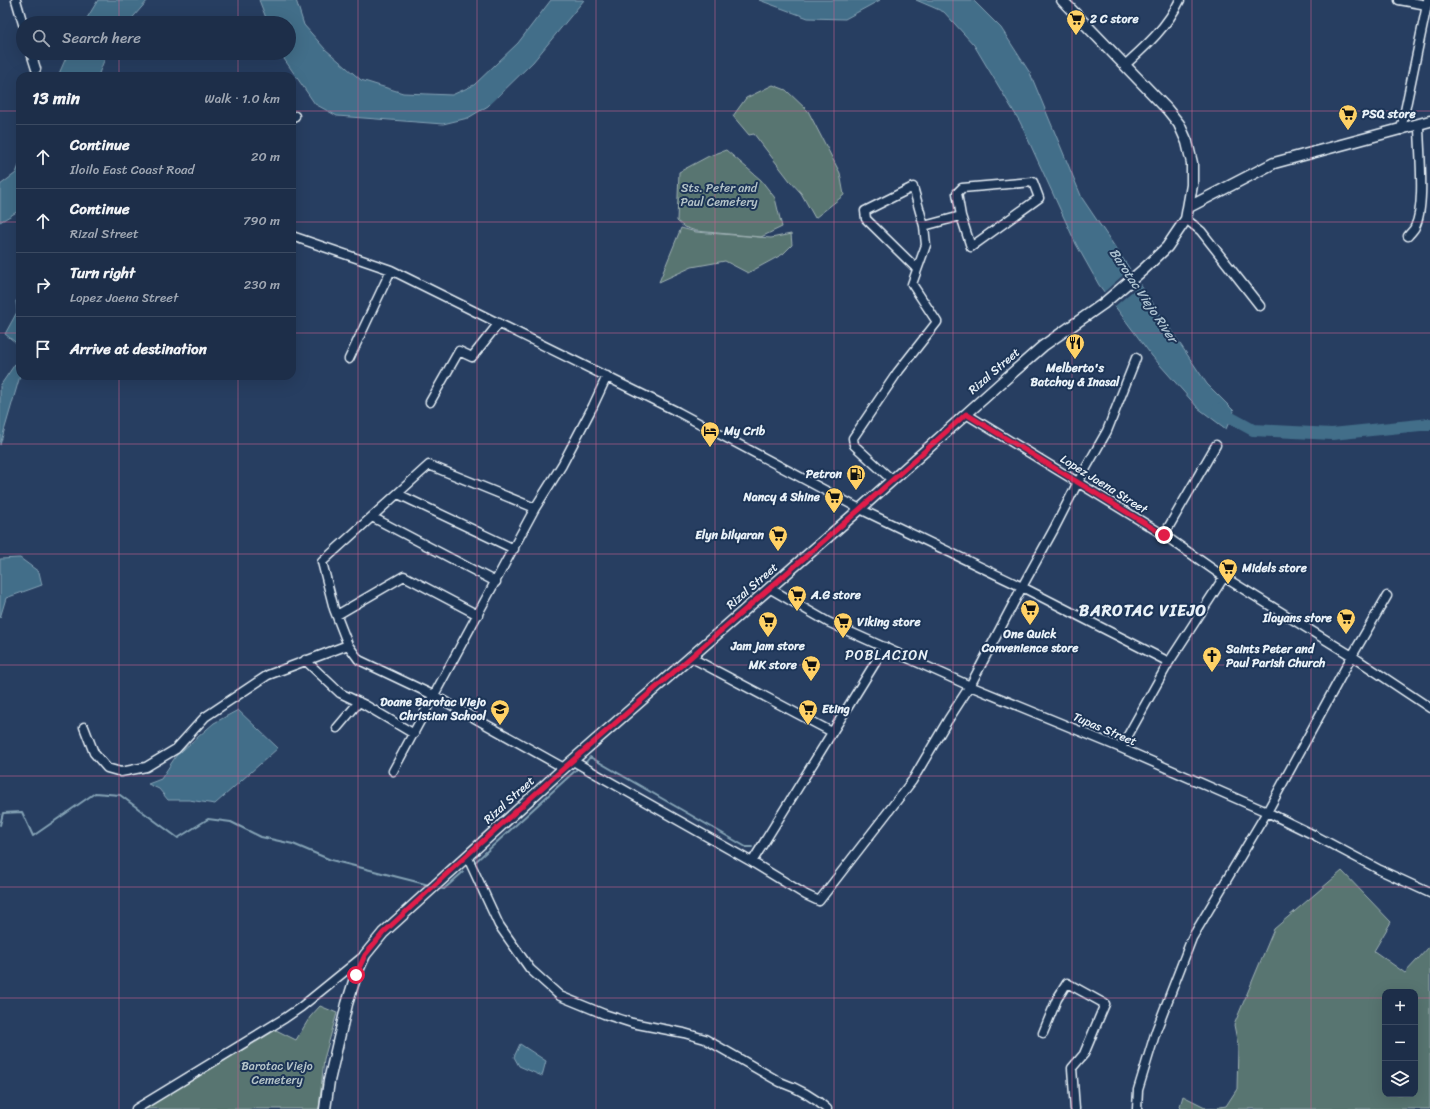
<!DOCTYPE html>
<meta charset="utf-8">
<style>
body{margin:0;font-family:Sriracha,sans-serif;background:#253650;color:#f1f3f6}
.controls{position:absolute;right:12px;bottom:12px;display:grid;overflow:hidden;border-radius:8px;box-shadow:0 4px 16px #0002}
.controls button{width:36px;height:36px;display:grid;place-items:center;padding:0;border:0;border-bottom:1px solid #3b4a61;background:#1d2e49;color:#f1f3f6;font:20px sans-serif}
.stop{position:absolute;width:12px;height:12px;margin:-9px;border:3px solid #e11d48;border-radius:50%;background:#fff}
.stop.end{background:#e11d48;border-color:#fff;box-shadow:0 1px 4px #0008}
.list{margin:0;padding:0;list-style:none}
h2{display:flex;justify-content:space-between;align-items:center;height:52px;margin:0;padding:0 16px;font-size:17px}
h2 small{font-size:13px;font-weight:400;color:#a0a8b4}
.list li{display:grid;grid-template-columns:26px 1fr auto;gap:12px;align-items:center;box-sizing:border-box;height:64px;padding:0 16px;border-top:1px solid #3b4a61}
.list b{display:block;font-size:15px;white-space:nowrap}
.list p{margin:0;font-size:13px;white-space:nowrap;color:#a0a8b4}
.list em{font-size:13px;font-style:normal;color:#a0a8b4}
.icon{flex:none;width:22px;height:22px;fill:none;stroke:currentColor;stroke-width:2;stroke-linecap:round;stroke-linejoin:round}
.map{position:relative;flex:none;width:1430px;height:1109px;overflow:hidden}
.search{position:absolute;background:#1d2e49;box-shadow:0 4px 16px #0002;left:16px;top:16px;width:280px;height:44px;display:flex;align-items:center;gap:10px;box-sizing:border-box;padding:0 14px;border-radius:22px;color:#a0a8b4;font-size:15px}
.panel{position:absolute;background:#1d2e49;box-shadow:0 4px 16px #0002;left:16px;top:72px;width:280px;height:308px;border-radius:12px}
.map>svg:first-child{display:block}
.green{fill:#587471;stroke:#a0b2b4;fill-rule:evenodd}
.water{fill:#426e89;stroke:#84a2b5}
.pier{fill:#273e61}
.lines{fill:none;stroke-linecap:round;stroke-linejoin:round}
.stream{stroke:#84a2b5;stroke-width:2}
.river{stroke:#426e89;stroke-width:12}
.minor-casing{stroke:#e8f1f8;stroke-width:11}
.major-casing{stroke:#e8f1f8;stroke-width:13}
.minor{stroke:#1d3557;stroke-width:8}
.major{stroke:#1d3557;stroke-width:10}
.route{stroke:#e11d48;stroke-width:5}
.grid{fill:none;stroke:#cf6492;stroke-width:1;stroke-opacity:0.55}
.labels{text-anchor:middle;stroke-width:4;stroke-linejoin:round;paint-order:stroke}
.poi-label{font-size:12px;font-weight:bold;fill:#e8f1f8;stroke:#1d3557;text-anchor:start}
.park-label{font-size:12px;fill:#b6c5c9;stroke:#1d3557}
.street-label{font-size:12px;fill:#e8f1f8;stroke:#1d3557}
.water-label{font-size:13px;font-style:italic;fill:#aec3d1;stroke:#1d3557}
.quarter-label{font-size:14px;letter-spacing:1px;fill:#e8f1f8;stroke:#1d3557}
.district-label{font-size:16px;font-weight:bold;letter-spacing:1px;fill:#e8f1f8;stroke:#1d3557}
</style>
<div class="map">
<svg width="1430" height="1109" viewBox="0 0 1430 1109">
<rect width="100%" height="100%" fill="#273e61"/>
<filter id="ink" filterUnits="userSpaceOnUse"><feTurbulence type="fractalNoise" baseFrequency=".025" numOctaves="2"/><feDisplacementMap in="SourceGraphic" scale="8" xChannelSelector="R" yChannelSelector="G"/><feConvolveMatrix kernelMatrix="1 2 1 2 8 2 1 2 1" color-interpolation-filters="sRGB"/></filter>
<g filter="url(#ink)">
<path class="green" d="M773 85 786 90 808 111 840 173 844 195 815 218 801 193 790 181 754 134 749 135 733 116 746 98Z
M726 150 761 180 775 198 782 227 761 237 696 231 684 227 677 221 679 172 709 156Z
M681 228 696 232 771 238 791 234 792 245 783 254 748 273 725 261 692 267 659 282Z
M1342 871 1391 922 1374 951 1405 973 1430 946V1109H1209L1226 1106 1237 1089 1238 1045 1234 1025 1274 929ZM1385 992H1415V1094H1385Z
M320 1006 337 1013 324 1059 319 1109H144L276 1030 296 1040 310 1017Z
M1183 1096 1209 1109H1181L1180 1106Z"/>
<path class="water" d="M98 0H148L128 23H84Z
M259 0H296L304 25 325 49 361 80 403 93 452 95 474 85 518 43 551 0H584L533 62 488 106 468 118 443 124 337 116 315 104 280 53H289V23H268Z
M759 0H880L845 19 808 18Z
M916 0H973L1001 28 1030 73 1082 198 1207 384 1234 411 1226 429 1198 408 1152 356 1099 285 1076 244 1020 122 974 45 944 12Z
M68 53H107L98 76H58Z
M20 163V210L0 222V185L16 173Z
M20 297V346L5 334 17 312 16 301Z
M15 364 20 367V376L0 445V386Z
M20 558 39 572 42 585 6 598 0 618V559Z
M238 710 278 748 215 804 189 800H168L159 789 148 784 161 779 176 756 214 723Z
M520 1044 546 1061 542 1076 519 1066 514 1057Z"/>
<path class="pier" d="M1131 268 1142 283 1114 307 1103 293Z"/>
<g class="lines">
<path class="stream" d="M586 762 590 757 746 847H752
M0 825 3 813 22 812 33 836 95 793 120 795 178 838 208 819 231 822 261 837 293 844 331 860 429 885
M474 863 576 770
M439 888 444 889 463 872"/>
<path class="river" d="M1218 409 1222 413 1253 430 1332 434 1430 424"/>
<g class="minor-casing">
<path id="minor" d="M16 0 23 24
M1399 0 1427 5
M31 53 36 69
M1125 65C1147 45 1167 27 1180 0
M292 119 295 116
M1401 130 1428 0
M1033 182 1039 198 971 247 961 216 957 193 962 188Z
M1186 219 1201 231 1260 306
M924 226 961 216
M292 236 391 270 678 412 860 509 1022 587 1169 662
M1408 236C1410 233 1414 230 1415 227 1426 205 1419 150 1419 124
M349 359 391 270
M430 402 459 351 472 357 499 323
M966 414 1164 535 1224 577 1352 656 1430 708
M892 480 854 445 853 438 897 373 937 322 912 284 926 245 924 226 913 187 865 211 866 219 917 269
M398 494 514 549
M535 508 429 465 322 562 334 609 348 645 359 660 435 696 564 768
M372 517 496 582
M1164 535 1216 445
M769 588 828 622 970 686 1121 748 1267 812 1314 835 1380 870 1430 893
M337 615 404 576 478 615
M690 657 832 732
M305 660 340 693 365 705 414 734
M84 727 94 753 107 768 121 772 146 767 176 749 205 717 268 675 348 645
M337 728 359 702
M1121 748 1169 662 1224 577
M573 761 752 862 806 895 819 901 912 781 948 720 970 686 1022 587 1054 529 1078 482 1107 431 1136 358
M393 771 535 508 562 465 593 406 607 376
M467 856 499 925 530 969 560 996 604 1014 632 1023 684 1033 705 1039 780 1082C797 1088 814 1097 827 1109
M752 862 885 647
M1043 1033 1057 999 1067 983 1105 1004 1084 1054 1072 1068 1075 1109
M136 1109 285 1018 301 1007 365 955
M1137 1109 1138 1090 1156 1031 1192 938 1267 812 1352 656 1387 596"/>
</g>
<g class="major-casing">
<path id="major" d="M1189 207 1274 163 1430 121
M325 1109 329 1081 347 1004 356 975 365 955 383 933 564 768 860 509 1002 382 1043 346 1103 304 1144 269 1167 247 1186 219 1192 185V163L1187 142 1179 124 1167 109 1062 0"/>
</g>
<use href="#minor" class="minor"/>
<use href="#major" class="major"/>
</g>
</g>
<g class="lines" filter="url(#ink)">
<path class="route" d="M356 975 365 955 383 933 466 856 564 768 860 509 966 414 1164 535"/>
</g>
<path class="grid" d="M119 0V23M238 0V23M358 0V1109M477 0V1109M596 0V1109M715 0V1109M834 0V1109M953 0V1109M1072 0V1109M1192 0V1109M1311 0V1109M119 53V76M238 53V76M0 111H20M292 111H1430M0 222H20M292 222H1430M0 333H20M292 333H1430M119 376V1109M238 376V1109M0 444H1430M0 554H1430M0 665H1430M0 776H1430M0 887H1430M0 998H1385M1415 998H1430"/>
<defs>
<g id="supermarket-pin" transform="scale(1)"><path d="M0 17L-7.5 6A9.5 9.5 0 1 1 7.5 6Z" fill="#ffd166" stroke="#1d3557"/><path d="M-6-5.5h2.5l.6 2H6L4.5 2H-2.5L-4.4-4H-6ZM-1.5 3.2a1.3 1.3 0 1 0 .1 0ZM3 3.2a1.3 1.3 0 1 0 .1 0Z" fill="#111"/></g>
<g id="restaurant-pin" transform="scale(1)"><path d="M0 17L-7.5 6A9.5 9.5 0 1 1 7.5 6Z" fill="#ffd166" stroke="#1d3557"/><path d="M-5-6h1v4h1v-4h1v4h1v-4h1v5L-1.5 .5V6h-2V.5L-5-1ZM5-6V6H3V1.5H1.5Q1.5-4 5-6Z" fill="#111"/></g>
<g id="hotel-pin" transform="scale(1)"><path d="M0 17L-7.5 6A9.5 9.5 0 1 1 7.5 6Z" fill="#ffd166" stroke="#1d3557"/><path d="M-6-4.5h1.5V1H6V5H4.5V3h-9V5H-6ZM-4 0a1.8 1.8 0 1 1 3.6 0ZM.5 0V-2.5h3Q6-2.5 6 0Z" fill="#111"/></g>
<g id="fuel-pin" transform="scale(1)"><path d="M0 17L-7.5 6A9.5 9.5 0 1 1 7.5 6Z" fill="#ffd166" stroke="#1d3557"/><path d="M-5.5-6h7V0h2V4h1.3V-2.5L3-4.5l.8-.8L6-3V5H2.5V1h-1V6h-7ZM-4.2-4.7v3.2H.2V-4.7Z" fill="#111"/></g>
<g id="church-pin" transform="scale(1)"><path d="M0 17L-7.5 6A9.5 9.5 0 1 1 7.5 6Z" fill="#ffd166" stroke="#1d3557"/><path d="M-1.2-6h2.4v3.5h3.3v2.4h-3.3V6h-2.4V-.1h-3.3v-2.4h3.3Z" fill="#111"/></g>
<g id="school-pin" transform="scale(1)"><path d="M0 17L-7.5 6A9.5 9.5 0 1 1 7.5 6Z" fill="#ffd166" stroke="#1d3557"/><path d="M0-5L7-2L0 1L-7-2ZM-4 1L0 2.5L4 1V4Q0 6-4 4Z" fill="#111"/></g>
</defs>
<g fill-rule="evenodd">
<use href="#supermarket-pin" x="1076" y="19"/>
<use href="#supermarket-pin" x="1348" y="114"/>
<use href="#restaurant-pin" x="1075" y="343"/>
<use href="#hotel-pin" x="710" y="431"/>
<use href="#fuel-pin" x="856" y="474"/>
<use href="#supermarket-pin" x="834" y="497"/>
<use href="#supermarket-pin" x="778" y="535"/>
<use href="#supermarket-pin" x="1228" y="568"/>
<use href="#supermarket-pin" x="797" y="595"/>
<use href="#supermarket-pin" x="1030" y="609"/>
<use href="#supermarket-pin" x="1346" y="618"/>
<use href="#supermarket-pin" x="768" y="621"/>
<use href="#supermarket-pin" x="843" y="622"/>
<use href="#church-pin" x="1212" y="656"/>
<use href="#supermarket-pin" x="811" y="665"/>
<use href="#school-pin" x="500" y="709"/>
<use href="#supermarket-pin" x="808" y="709"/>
</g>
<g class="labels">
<g class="poi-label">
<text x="1090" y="23">2 C store</text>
<text x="1362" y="118">PSQ store</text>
<text x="1075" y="372" text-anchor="middle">Melberto's<tspan x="1075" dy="14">Batchoy &amp; Inasal</tspan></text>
<text x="724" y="435">My Crib</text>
<text x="842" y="478" text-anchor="end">Petron</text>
<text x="820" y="501" text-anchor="end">Nancy &amp; Shine</text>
<text x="764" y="539" text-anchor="end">Elyn bilyaran</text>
<text x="1242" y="572">Midels store</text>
<text x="811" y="599">A.G store</text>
<text x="1332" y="622" text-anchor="end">Ilayans store</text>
<text x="857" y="626">Viking store</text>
<text x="1030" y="638" text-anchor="middle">One Quick<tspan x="1030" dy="14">Convenience store</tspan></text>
<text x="768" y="650" text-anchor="middle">Jam jam store</text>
<text x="1226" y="653">Saints Peter and<tspan x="1226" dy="14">Paul Parish Church</tspan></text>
<text x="797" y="669" text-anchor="end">MK store</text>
<text x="486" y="706" text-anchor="end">Doane Barotac Viejo<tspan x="486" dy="14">Christian School</tspan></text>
<text x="822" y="713">Eting</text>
</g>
<g class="park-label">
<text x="719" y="192">Sts. Peter and<tspan x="719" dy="14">Paul Cemetery</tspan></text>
<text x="277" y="1070">Barotac Viejo<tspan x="277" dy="14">Cemetery</tspan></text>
</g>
<g class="street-label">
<text transform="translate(994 371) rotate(-41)" y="4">Rizal Street</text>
<text transform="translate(1104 484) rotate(32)" y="4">Lopez Jaena Street</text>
<text transform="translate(752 586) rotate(-41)" y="4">Rizal Street</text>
<text transform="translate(1105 729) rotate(23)" y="4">Tupas Street</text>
<text transform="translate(509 800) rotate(-42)" y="4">Rizal Street</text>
</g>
<g class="water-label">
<text transform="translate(1144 295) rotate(56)" y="5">Barotac Viejo River</text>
</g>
<g class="quarter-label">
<text x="887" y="660">POBLACION</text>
</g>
<g class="district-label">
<text x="1143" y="616">BAROTAC VIEJO</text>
</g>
</g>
</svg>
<div class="controls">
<button>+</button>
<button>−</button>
<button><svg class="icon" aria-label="layers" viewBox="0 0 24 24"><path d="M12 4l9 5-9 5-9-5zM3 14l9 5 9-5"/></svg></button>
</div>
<div class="stop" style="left:356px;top:975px"></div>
<div class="stop end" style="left:1164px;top:535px"></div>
<div class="search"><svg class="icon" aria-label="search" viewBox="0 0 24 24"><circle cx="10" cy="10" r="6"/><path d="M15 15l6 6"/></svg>Search here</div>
<section class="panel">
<h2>13 min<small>Walk · 1.0 km</small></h2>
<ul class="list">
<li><svg class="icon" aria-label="ahead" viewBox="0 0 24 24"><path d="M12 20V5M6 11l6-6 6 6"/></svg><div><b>Continue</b><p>Iloilo East Coast Road</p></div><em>20 m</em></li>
<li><svg class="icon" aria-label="ahead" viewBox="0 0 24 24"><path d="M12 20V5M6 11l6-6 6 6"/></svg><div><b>Continue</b><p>Rizal Street</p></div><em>790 m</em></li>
<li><svg class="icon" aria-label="right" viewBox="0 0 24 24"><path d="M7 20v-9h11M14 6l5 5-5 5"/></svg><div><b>Turn right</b><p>Lopez Jaena Street</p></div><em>230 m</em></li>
<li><svg class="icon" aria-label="arrive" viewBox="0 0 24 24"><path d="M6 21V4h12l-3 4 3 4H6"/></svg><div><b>Arrive at destination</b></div></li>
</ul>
</section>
</div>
